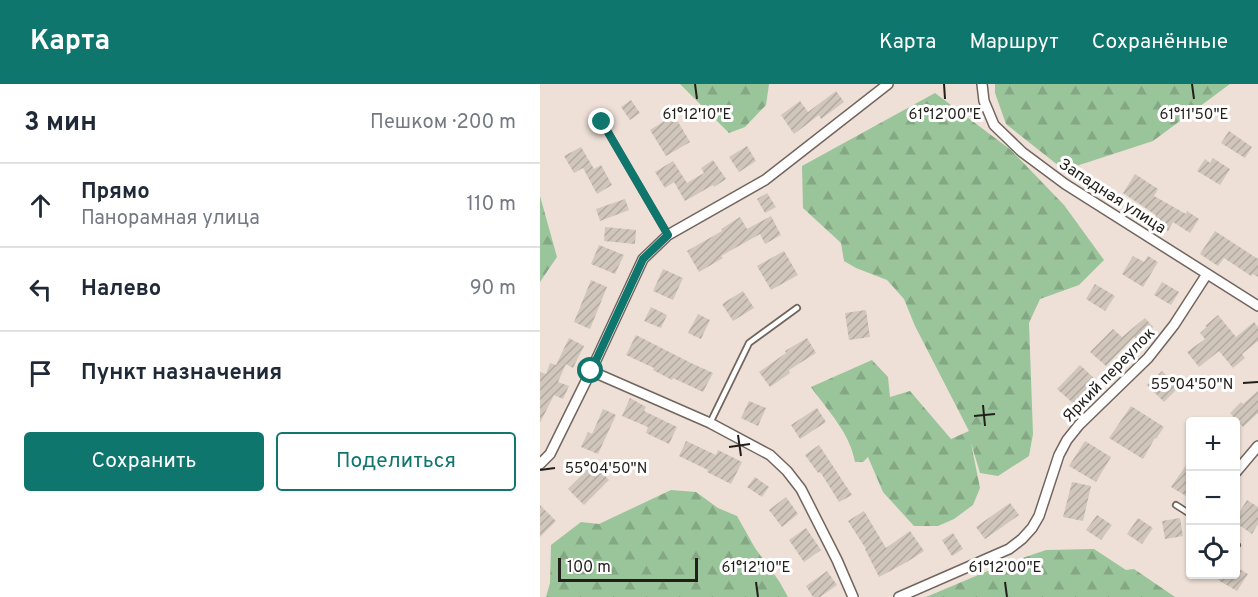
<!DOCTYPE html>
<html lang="ru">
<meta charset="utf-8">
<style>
body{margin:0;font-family:Overpass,sans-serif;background:#f6f6f7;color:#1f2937}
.controls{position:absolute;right:18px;bottom:18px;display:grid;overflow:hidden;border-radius:6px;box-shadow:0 2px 4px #0004}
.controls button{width:54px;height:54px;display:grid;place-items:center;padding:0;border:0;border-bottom:2px solid #e0e1e3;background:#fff;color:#1f2937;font:30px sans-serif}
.scale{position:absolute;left:18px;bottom:15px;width:140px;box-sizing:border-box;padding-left:6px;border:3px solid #221e1a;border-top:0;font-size:16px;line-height:21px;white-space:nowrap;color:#221e1a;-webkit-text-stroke:4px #fff;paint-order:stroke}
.stop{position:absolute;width:18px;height:18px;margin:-14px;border:4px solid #0f766e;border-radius:50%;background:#fff}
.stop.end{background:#0f766e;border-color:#fff;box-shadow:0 2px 6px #0008}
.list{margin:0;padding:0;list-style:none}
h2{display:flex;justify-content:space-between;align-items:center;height:78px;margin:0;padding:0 24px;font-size:26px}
h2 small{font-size:20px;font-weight:400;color:#747a83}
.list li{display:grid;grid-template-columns:39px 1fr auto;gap:18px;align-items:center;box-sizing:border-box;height:84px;padding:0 24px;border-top:2px solid #e0e1e3}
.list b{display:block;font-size:22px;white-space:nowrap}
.list p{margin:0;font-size:20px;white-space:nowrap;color:#747a83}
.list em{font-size:20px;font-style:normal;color:#747a83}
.actions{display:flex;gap:12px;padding:18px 24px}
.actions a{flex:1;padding:14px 0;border:2px solid #0f766e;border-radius:6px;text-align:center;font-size:21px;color:#0f766e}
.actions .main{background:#0f766e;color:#fff}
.icon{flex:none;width:33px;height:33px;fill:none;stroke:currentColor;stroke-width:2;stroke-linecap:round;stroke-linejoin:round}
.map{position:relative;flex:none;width:718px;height:513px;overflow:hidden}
header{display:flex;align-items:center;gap:36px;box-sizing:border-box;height:84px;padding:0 30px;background:#0f766e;color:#fff}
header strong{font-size:28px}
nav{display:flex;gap:33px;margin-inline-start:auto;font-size:21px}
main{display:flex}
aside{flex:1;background:#fff}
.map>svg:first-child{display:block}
.forest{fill:url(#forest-firs)}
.building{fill:url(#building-hatch)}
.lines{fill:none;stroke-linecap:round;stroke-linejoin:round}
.service-casing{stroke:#71655d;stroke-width:8}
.minor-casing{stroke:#71655d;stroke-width:12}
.service{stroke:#fff;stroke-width:4.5}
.minor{stroke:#fff;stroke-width:9}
.route{stroke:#0f766e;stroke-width:8}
.ticks{fill:none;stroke:#221e1a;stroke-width:2}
.labels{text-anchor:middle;stroke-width:6;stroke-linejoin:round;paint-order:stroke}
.street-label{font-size:16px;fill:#221e1a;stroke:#fff}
.ticks-label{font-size:15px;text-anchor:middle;fill:#221e1a;stroke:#fff;stroke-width:6;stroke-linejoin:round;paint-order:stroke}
</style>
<header>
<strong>Карта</strong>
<nav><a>Карта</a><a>Маршрут</a><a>Сохранённые</a></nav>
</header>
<main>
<aside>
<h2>3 мин<small>Пешком · 200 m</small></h2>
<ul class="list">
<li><svg class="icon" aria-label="ahead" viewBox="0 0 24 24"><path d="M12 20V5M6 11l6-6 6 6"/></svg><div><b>Прямо</b><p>Панорамная улица</p></div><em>110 m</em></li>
<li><svg class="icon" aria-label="left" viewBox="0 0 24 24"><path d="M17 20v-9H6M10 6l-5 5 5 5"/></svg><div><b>Налево</b></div><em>90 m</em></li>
<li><svg class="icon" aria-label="arrive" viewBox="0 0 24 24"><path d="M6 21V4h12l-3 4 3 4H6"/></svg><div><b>Пункт назначения</b></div></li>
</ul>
<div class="actions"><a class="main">Сохранить</a><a>Поделиться</a></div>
</aside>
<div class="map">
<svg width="718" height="513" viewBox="0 0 718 513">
<defs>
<pattern id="forest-firs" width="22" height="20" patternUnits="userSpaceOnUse" patternTransform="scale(1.5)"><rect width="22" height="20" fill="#9ac49a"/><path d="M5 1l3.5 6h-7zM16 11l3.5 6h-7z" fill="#84a884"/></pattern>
<pattern id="building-hatch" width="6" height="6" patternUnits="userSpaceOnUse" patternTransform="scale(1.5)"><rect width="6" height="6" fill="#d0c6bb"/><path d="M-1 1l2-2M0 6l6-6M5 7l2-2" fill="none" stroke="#b2aaa0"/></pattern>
</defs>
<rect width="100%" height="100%" fill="#eee0d7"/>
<path class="forest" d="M140 0H229L226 21 205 43 189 49Z
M455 0H690L613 57 524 86 466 40 455 9Z
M395 9 471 66 524 121 564 176 539 201 500 215 489 239 493 350 489 372 458 392 440 389 431 359 440 404 433 421 414 435 398 442H374L343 408 328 373 323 378H315C310 349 288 327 271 303L332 276 348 293 350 313 370 307 411 355 429 347 375 242 364 215 347 196 316 184 304 177 301 159 263 124 262 82Z
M0 112 17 173 0 198Z
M131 406 156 408 178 424 197 432 215 464 239 497 248 513H6L10 499 11 461 41 438 59 440Z
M554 465 586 486 594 485 635 513H386L462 481 506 466Z"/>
<path class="building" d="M296 7 304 18 281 35 279 31 254 50 241 31 260 17 268 28Z
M91 16 100 29 90 36 81 23Z
M134 31 150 58 126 72 110 46Z
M689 47 712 63 705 74 681 59Z
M207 62 216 77 199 88 189 73Z
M41 63 54 85 61 81 72 101 57 110 43 84 34 89 24 72Z
M673 74 690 85 680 101 657 87 665 75 670 79Z
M173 76 186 95 174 103 173 101 145 117 134 98 125 104 115 88 133 77 147 99 164 89 161 84Z
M595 90 618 105 614 112 646 130 647 127 659 135 650 149 633 138 628 147 612 138 616 131 583 109Z
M227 109 236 123 225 129 217 115Z
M85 115 89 126 60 137 56 125Z
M231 132 241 151 225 160 220 150 181 172 183 174 159 188 147 167 182 147 181 145 200 133 207 145Z
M65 143 96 146 95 160 64 157Z
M675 147 718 175V193L713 190 711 192 684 174 678 182 660 170Z
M59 161 84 171 75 190 51 180Z
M244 167 258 191 231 206 217 182Z
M593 172 604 178 608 172 618 178 603 203 582 190Z
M123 185 143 194 133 216 113 207Z
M51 196 67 203 50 245 34 238Z
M622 198 639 208 631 221 614 211Z
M555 200 575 212 565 227 546 215Z
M203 207 214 224 193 237 182 220Z
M111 223 127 231 121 244 104 237Z
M326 226 330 253 309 256 305 229Z
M158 230 170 236 161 255 148 249Z
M678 231 696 253 714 238 718 243V257L702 270 705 274 693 284 679 267 659 283 647 268 665 255 660 249 667 243 665 242Z
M605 234 613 243 597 256 594 253 566 282 550 268 573 245 582 253Z
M96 251 151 279 173 289 163 308 133 294 132 296 113 286 114 284 86 271Z
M29 254 44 262 33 284 26 280 18 298 29 302 23 315 14 311 0 339V288L6 290 10 279 16 281Z
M267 254 276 269 249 286 250 289 230 303 219 288 246 269 245 267Z
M540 281 556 296 534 320 517 305Z
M622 287 639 303 624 318 607 301Z
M718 307V329L703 343 690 329 701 318 703 320Z
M90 314 106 323 104 327 137 343 129 360 106 349 108 343 82 332Z
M209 317 226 324 218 342 201 334Z
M591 322 624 343 616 355 615 354 603 375 569 354Z
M277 324 286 338 260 355 251 341Z
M63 325 76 331 58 370 41 363 48 348 52 350Z
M146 357 176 371 178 366 202 378 191 400 167 388 168 386 139 372Z
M545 357 571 373 556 398 529 382Z
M279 361 312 411 299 418 281 389 279 388 278 389 265 371Z
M651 374V415L631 403Z
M53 380 69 396 44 421 28 405Z
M215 393 229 403 222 413 207 403Z
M532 398 551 402 543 437 523 433Z
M246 413 258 430 242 443 229 426Z
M707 416 718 423V440L712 450 696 439V434Z
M470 419 479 431 445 455 436 443Z
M0 421 16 437 0 453Z
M324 427 346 464 370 447 384 467 367 478 339 493 325 465H326L308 437Z
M557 431 572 441 561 456 546 446Z
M598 434 613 444 602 460 587 450Z
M640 434 643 452 625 455 622 437Z
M266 444 281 466 264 478 249 456Z
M413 449 423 465 412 472 402 456Z
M696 483 708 490 697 507 678 496 682 490H696Z
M287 487 297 501 280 513H273L266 502Z"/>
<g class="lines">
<g class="service-casing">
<path id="service" d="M62 38 128 151
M170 339 209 259 257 224
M636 421 650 430
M696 460 697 461"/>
</g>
<g class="minor-casing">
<path id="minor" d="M442 0 444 17 454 41 482 68 525 100 718 222
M51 287 170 339 230 371 247 387 261 405 297 476 313 513
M0 380 10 370 51 287 103 175 128 151 225 96 348 0
M696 388 718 362
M359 513 469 465 482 455 492 444 499 432 519 371 527 356 539 341 608 274 634 241 667 190"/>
</g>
<use href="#service" class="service"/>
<use href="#minor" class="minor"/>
</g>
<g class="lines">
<path class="route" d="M51 287 103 175 128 151 62 38"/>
</g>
<path class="ticks" d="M155 0 157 15M404 0 405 15M652 0 654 15M703 299 718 298M443 321 445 342M434 332 455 330M198 351 201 372M189 363 210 360M0 386 15 384M216 498 218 513M465 498 467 513"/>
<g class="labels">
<g class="street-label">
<text transform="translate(573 111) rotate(33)" y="6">Западная улица</text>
<text transform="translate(568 290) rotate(-46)" y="6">Яркий переулок</text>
</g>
</g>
<g class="ticks-label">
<text x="157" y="35">61°12'10"E</text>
<text x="405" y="35">61°12'00"E</text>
<text x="654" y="35">61°11'50"E</text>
<text x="652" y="305">55°04'50"N</text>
<text x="66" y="389">55°04'50"N</text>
<text x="216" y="488">61°12'10"E</text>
<text x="465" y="488">61°12'00"E</text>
</g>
</svg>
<div class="controls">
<button>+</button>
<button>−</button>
<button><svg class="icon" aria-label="locate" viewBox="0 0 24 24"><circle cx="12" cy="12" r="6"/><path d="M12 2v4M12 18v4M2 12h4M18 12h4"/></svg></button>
</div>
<div class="scale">100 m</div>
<div class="stop" style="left:51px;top:287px"></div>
<div class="stop end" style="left:62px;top:38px"></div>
</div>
</main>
